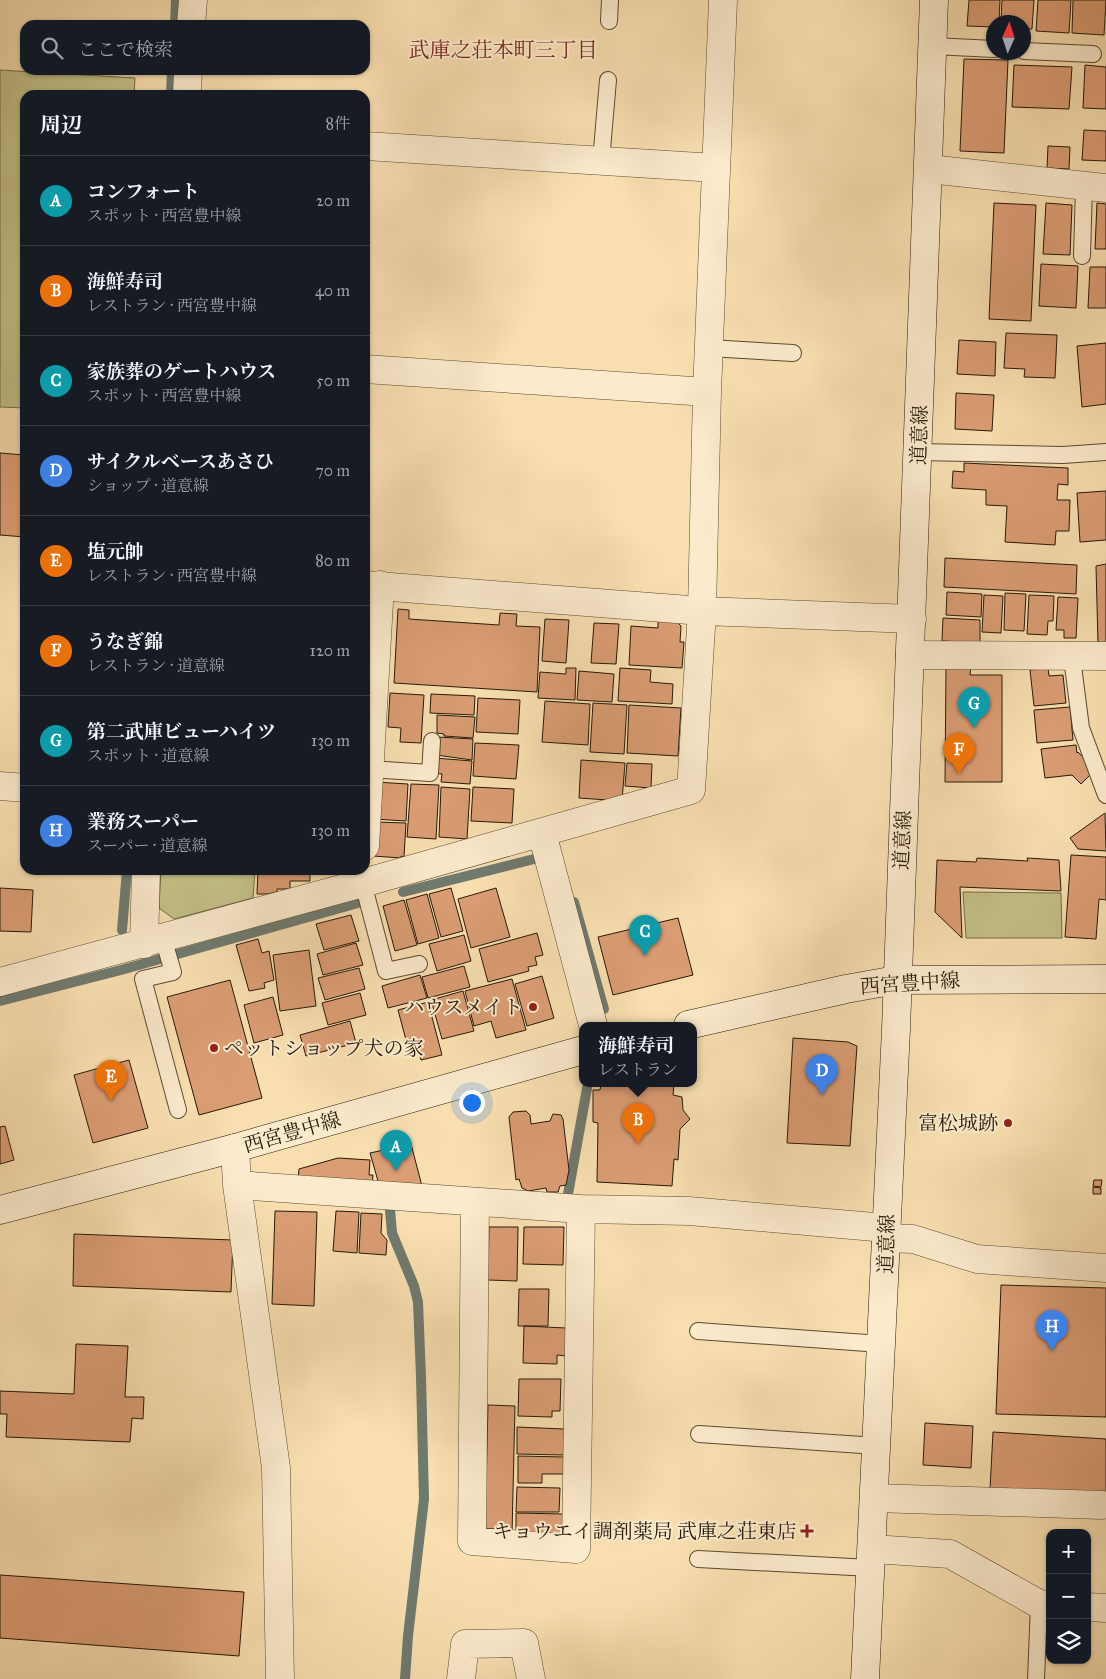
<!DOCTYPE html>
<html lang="ja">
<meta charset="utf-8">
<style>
body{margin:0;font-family:"IM FELL Great Primer","Noto Serif JP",serif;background:#20242c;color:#f1f3f6}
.controls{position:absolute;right:15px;bottom:15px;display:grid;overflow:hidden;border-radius:10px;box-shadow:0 1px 4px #0004}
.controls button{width:45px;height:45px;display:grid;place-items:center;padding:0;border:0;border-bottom:1px solid #363941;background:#171b24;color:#f1f3f6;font:25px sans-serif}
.compass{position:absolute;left:986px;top:15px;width:45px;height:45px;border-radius:50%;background:#171b24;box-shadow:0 1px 4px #0004;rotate:3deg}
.you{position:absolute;left:471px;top:1102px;width:18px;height:18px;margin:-12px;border:4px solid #fff;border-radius:50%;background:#1a73e8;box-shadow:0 0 0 8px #1a73e833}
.badge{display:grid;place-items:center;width:32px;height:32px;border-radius:50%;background:#7c3aed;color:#fff;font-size:16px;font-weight:700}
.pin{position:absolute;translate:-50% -41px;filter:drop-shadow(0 1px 2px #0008)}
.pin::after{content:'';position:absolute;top:26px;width:18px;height:15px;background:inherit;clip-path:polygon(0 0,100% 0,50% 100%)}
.popup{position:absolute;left:579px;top:1022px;width:118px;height:65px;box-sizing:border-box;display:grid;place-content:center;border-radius:10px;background:#171b24;filter:drop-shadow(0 1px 4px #0005);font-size:16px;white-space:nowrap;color:#9ea1a6}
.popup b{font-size:19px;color:#f1f3f6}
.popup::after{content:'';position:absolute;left:50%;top:100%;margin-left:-10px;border:10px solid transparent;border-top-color:#171b24}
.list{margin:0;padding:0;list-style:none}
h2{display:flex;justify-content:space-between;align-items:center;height:65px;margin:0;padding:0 20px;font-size:21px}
h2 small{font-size:16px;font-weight:400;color:#9ea1a6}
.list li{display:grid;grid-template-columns:32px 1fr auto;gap:15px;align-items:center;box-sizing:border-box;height:90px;padding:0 20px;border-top:1px solid #363941}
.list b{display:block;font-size:19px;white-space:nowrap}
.list p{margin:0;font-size:16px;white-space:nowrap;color:#9ea1a6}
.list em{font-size:16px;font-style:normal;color:#9ea1a6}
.icon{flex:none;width:28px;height:28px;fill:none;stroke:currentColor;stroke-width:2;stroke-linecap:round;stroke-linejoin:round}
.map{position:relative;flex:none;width:1106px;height:1679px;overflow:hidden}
.search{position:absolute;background:#171b24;box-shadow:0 1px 4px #0004;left:20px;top:20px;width:350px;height:55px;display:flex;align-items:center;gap:12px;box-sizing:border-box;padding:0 18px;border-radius:15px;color:#9ea1a6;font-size:19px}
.panel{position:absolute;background:#171b24;box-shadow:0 1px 4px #0004;left:20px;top:90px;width:350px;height:785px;border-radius:15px}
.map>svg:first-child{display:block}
.green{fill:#c3c087;stroke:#746c48}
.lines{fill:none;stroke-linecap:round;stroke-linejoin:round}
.stream{stroke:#6f7a6f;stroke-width:10}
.building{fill:#db9d74;stroke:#251909}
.lane-casing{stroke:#5a4a33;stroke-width:18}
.street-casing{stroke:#5a4a33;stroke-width:29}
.secondary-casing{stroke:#251909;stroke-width:29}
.lane{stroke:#fbeacc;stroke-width:16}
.street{stroke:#fbeacc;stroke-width:28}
.secondary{stroke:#fbeacc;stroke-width:28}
.poi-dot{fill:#8f2418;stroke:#fbeacc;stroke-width:2}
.labels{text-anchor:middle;stroke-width:4;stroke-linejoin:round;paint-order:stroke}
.street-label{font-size:20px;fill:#251909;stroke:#fbeacc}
.poi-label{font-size:20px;fill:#251909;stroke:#fbeacc;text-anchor:end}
.neighbourhood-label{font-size:21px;fill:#7a1f14;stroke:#fbeacc}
</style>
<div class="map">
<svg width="1106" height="1679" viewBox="0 0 1106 1679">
<rect width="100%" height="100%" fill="#f9dfb0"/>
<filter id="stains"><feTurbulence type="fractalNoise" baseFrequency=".004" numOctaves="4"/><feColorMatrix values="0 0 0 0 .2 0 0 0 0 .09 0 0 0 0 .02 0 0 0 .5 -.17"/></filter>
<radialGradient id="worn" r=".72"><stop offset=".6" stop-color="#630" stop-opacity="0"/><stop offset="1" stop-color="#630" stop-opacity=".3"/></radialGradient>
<path class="green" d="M0 70 135 78 134 95H25V408L0 407Z
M161 870H255L253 898 174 919 159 908Z
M963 892 1061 893 1062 938H966Z"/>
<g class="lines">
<path class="stream" d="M175 25 176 0
M171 95 172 70
M403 892 534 859
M574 902 604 1009
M122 930 127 870
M0 1001 121 970 358 903
M568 1194 588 1083
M390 1210 392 1233 414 1286 418 1302 421 1377 424 1499 408 1636 405 1679"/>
</g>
<path class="building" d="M969 0H1000L999 22H994V27L967 26Z
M1002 0H1034L1032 29H1024V22H1001Z
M1038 0H1071L1069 33 1036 31Z
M1073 0H1106L1104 35 1072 33Z
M964 59 1008 60 1004 153 960 151Z
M1014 65 1072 67 1069 109 1012 107Z
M1085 65 1106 67V109L1083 108Z
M1084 130 1106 131V161L1082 160Z
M1048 146 1070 147 1069 169 1047 168Z
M994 203 1036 205 1031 321 989 319Z
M1046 203 1072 205 1070 255 1043 254Z
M1097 203 1106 204V249H1095Z
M1041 264 1078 266 1076 308 1039 306Z
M1090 267H1106V308H1088Z
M1006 333 1057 335 1055 378 1024 377 1025 369 1004 368Z
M959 340 996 342 995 376 957 374Z
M1106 343V404L1082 407 1077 346Z
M956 393 994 395 992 431 955 429Z
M0 453 25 455V537L0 535Z
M964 463 1068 468V485L1058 484 1057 500H1070L1069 531H1056L1055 545 1005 542 1007 506 986 505V490L952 488 953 471 964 472Z
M1106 491V540L1080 542 1077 493Z
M945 558 1077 565 1076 594 944 587Z
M1106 564V644H1098L1096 566Z
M947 592 982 594 981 617 946 615Z
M1005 593 1026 594 1024 631 1004 630Z
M984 595 1003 596 1001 633 982 632Z
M1029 595 1054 596 1053 621H1048L1047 635 1027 634Z
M1058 597 1078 598 1076 638H1064V630H1056Z
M398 609 409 610V619L499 625 500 613 517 614 516 626 540 627 537 692 394 683Z
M658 618 674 619 681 626 680 642H684L682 668 629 665 631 626 658 628Z
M943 618 980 620V643L942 641Z
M545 619 569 620 566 663 542 661Z
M594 623 619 624 616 664 591 663Z
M946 666H971L970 675H1002V782H945Z
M566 668H576L575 700 538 698 540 672 566 674Z
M620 668 651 670 650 682 673 684 672 704 618 701Z
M1048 668 1049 676 1063 675 1066 703 1034 706 1030 670Z
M579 671 614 674 612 702 577 700Z
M390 693 424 695 421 743 400 742 401 728 388 727Z
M431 694 475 696 474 715 430 713Z
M478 698 520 700 518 734 476 732Z
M545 701 590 704 588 745 542 742Z
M593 703 627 705 624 754 590 752Z
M629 705 681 708 678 756 627 753Z
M1070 707 1073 740 1037 743 1034 710Z
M437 715 475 717 473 738 444 736V734L437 733Z
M437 737 473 739 472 760 436 755Z
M475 743 519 745 516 779 473 776Z
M1076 745 1077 753 1078 752 1095 770 1081 784 1072 775 1045 778 1041 749Z
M435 758 472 761 470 784 441 782 442 774 434 773Z
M581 760 625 763 622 801 579 798Z
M627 763 652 764 651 788 625 786Z
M375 782 408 784 406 821 373 819Z
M411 784 439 785 436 839 407 837Z
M441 787 470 789 467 839 439 837Z
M473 787 514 789 512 823 471 821Z
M1105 813 1106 851 1078 849 1070 838Z
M375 822 406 823 404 857 401 856V858L373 856Z
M1071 855 1106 857V900L1099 899 1096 939 1065 937Z
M977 858 1028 861 1027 858 1059 860 1061 891 960 887 962 938 935 912 937 860 976 862Z
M258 870H310V881H290V889H277V892L267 894H257Z
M0 888 33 890 31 932 0 931Z
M451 888 463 931 441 937 429 894Z
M496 888 510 937 471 948 458 899Z
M427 894 439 938 418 944 406 900Z
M404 900 417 945 395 951 383 906Z
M351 915 359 941 324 950 316 924Z
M678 918 693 975 613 995 598 937Z
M537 933 543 955 535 957 537 965 528 967 529 971 488 982 479 949Z
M464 935 471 961 437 971 429 944Z
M258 939 262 953 269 951 274 980 264 983 265 988 249 991 236 945Z
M356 943 363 965 323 975 317 954Z
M309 950 316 1006 280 1011 273 955Z
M464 966 470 987 428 998 422 977Z
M359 968 365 989 325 1000 318 978Z
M420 975 427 998 388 1008 382 986Z
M542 976 554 1018 527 1026 515 984Z
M512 979 526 1030 496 1038 491 1021 474 1026 465 991Z
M230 980 262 1098 199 1115 167 997Z
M463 991 474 1031 442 1039 431 1000Z
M360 993 366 1015 328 1025 322 1003Z
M273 997 283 1035 254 1043 244 1005Z
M428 1002 442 1055 421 1060 415 1038 406 1040 398 1010Z
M350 1021 356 1043 306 1056 300 1035Z
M793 1038 848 1042 857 1046 850 1146 787 1143Z
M129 1060 148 1128 93 1143 74 1075Z
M613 1083H674L673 1095 682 1097 683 1110 690 1119 680 1129 678 1160 674 1159 672 1186 597 1182 598 1123 593 1122V1090H600L601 1085 614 1086Z
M526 1111 530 1115 531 1124 550 1121 553 1114 561 1115 563 1119 569 1170 566 1185 560 1186 558 1192H547L546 1188 528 1191 522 1188 519 1179 516 1180 509 1117 513 1112Z
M5 1126 14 1160 0 1164V1127Z
M411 1144 423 1190 380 1188 370 1153Z
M338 1158 370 1160 369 1175H373L372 1186 298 1182 299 1169Z
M1094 1180H1102L1101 1187 1093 1186Z
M1093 1187 1101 1188V1194H1093Z
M275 1211 317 1212 314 1306 272 1304Z
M336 1211 359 1212 357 1253 333 1251Z
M361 1213 382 1214 381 1233 387 1240 386 1255 359 1253Z
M489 1227H518L517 1281 488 1280Z
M524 1227H564L563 1265 523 1264Z
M74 1234 233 1240 231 1292 73 1286Z
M1001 1285 1106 1288V1417L996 1414Z
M519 1289H549L548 1326H518Z
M524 1326 566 1328V1356L557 1355V1364L523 1363Z
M76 1344 128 1346 125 1397H144L143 1419 132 1418 130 1442 6 1437 7 1414H0V1391L74 1394Z
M519 1379H561L560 1411H552V1417L518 1416Z
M488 1405 515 1406 512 1535 491 1534 485 1526Z
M925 1423 973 1426 971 1468 923 1465Z
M517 1427 564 1429V1455L517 1454Z
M993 1432 1106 1439V1496L990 1489Z
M518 1456 565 1457 564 1474H542V1483H518Z
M517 1487 560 1488 559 1512H516Z
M516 1513 563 1514 562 1535 516 1539Z
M0 1575 244 1592 239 1656 0 1638Z"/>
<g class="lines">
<g class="lane-casing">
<path id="lane" d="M609 21 610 0
M933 46 994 49
M1024 51 1093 54
M601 161 608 80
M1082 256 1084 186
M709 348 793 353
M918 452 1063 455 1106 452
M1072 658 1081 728 1106 795
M370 769 430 773 432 741
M363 883 386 971 419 964
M163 938 173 972 143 979 178 1110
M698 1331 881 1344
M699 1434 877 1446
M698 1559 871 1568
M1036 1679 1039 1604"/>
</g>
<g class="street-casing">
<path id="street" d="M191 25 193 0
M187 95 188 70
M365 146 716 168
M929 169 1106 188
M365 369 707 392
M365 585 702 611 912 619
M910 655 1106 656
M0 786 25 788
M542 833 593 1025
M365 846 380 585
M144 944 146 870
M0 982 363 883 691 790 702 611 707 392 723 0
M235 1148 237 1185 276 1468 280 1679
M237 1185 581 1209 689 1211 886 1228
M475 1202 472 1541 576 1549 581 1209
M886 1238 913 1239 977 1259 1106 1268
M874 1498 1102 1505
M872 1549 950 1554 1039 1604 1050 1605
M1087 1607 1106 1608
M461 1679 465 1644 524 1643 531 1679"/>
</g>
<g class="secondary-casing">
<path id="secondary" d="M688 1025 846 989 896 980 1106 979
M0 1210 235 1148 583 1050
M865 1679 896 1029 934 0"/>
</g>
<use href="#lane" class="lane"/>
<use href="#street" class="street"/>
<use href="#secondary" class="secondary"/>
</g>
<g class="poi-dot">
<circle cx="533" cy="1007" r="5"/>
<circle cx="214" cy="1048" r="5"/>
<circle cx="1008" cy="1123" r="5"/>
<path d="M804.5 1523.5h5v5h5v5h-5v5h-5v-5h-5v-5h5z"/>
</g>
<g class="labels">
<g class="street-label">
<text transform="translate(919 435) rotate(-88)" y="7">道意線</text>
<text transform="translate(902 840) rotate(-87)" y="7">道意線</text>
<text transform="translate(910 983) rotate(-4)" y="7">西宮豊中線</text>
<text transform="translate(292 1132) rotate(-16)" y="7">西宮豊中線</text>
<text transform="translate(886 1244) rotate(-88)" y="7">道意線</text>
</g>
<g class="poi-label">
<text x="523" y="1014">ハウスメイト</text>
<text x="224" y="1055" text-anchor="start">ペットショップ犬の家</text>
<text x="998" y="1130">富松城跡</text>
<text x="797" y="1538">キョウエイ調剤薬局 武庫之荘東店</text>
</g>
<g class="neighbourhood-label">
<text x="503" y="57">武庫之荘本町三丁目</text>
</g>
</g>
<rect width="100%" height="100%" filter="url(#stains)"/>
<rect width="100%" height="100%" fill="url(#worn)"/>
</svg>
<div class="controls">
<button>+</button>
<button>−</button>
<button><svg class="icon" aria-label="layers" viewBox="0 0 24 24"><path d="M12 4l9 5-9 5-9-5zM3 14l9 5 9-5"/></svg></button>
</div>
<svg class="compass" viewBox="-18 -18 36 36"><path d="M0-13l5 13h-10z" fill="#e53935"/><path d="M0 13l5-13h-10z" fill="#9ea1a6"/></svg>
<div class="you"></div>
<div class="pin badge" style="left:396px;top:1171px;background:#0f9aa8">A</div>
<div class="pin badge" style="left:638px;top:1144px;background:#e8710a">B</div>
<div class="popup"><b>海鮮寿司</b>レストラン</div>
<div class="pin badge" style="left:645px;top:956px;background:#0f9aa8">C</div>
<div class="pin badge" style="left:822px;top:1095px;background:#3f7fe0">D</div>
<div class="pin badge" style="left:111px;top:1101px;background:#e8710a">E</div>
<div class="pin badge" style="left:959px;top:774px;background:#e8710a">F</div>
<div class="pin badge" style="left:974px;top:728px;background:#0f9aa8">G</div>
<div class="pin badge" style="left:1052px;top:1351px;background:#3f7fe0">H</div>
<div class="search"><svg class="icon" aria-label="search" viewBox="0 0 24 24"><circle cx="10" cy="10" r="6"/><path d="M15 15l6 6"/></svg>ここで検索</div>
<section class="panel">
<h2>周辺<small>8件</small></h2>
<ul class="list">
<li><span class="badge" style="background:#0f9aa8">A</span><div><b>コンフォート</b><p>スポット · 西宮豊中線</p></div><em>20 m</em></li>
<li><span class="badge" style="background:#e8710a">B</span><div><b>海鮮寿司</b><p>レストラン · 西宮豊中線</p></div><em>40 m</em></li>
<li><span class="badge" style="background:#0f9aa8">C</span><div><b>家族葬のゲートハウス</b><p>スポット · 西宮豊中線</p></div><em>50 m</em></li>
<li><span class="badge" style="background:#3f7fe0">D</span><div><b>サイクルベースあさひ</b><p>ショップ · 道意線</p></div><em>70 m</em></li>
<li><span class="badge" style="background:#e8710a">E</span><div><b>塩元帥</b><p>レストラン · 西宮豊中線</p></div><em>80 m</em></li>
<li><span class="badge" style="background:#e8710a">F</span><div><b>うなぎ錦</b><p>レストラン · 道意線</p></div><em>120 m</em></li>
<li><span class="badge" style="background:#0f9aa8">G</span><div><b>第二武庫ビューハイツ</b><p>スポット · 道意線</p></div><em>130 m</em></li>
<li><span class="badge" style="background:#3f7fe0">H</span><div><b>業務スーパー</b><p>スーパー · 道意線</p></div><em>130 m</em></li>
</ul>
</section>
</div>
